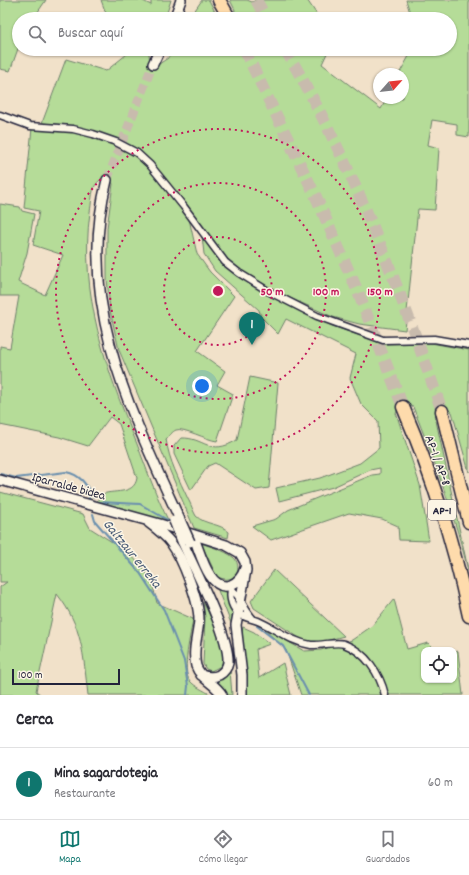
<!DOCTYPE html>
<html lang="es">
<meta charset="utf-8">
<style>
body{margin:0;font-family:Dekko,sans-serif;background:#f7f7f7;color:#2b2b33}
.controls{position:absolute;right:12px;bottom:12px;display:grid;overflow:hidden;border-radius:8px;box-shadow:0 1px 3px #0004}
.controls button{width:36px;height:36px;display:grid;place-items:center;padding:0;border:0;border-bottom:1px solid #e1e1e2;background:#fff;color:#2b2b33;font:20px sans-serif}
.compass{position:absolute;left:373px;top:68px;width:36px;height:36px;border-radius:50%;background:#fff;box-shadow:0 1px 3px #0004;rotate:63deg}
.scale{position:absolute;left:12px;bottom:10px;width:108px;box-sizing:border-box;padding-left:4px;border:2px solid #22223b;border-top:0;font-size:11px;line-height:14px;white-space:nowrap;color:#22223b;-webkit-text-stroke:3px #fcf5e5;paint-order:stroke}
.you{position:absolute;left:202px;top:386px;width:14px;height:14px;margin:-10px;border:3px solid #fff;border-radius:50%;background:#1a73e8;box-shadow:0 0 0 6px #1a73e833}
.badge{display:grid;place-items:center;width:26px;height:26px;border-radius:50%;background:#0f766e;color:#fff;font-size:13px;font-weight:700}
.pin{position:absolute;translate:-50% -33px;filter:drop-shadow(0 1px 2px #0008)}
.pin::after{content:'';position:absolute;top:21px;width:14px;height:12px;background:inherit;clip-path:polygon(0 0,100% 0,50% 100%)}
.list{margin:0;padding:0;list-style:none}
h2{display:flex;justify-content:space-between;align-items:center;height:52px;margin:0;padding:0 16px;font-size:17px}
h2 small{font-size:13px;font-weight:400;color:#7c7c81}
.list li{display:grid;grid-template-columns:26px 1fr auto;gap:12px;align-items:center;box-sizing:border-box;height:72px;padding:0 16px;border-top:1px solid #e1e1e2}
.list b{display:block;font-size:15px;white-space:nowrap}
.list p{margin:0;font-size:13px;white-space:nowrap;color:#7c7c81}
.list em{font-size:13px;font-style:normal;color:#7c7c81}
.icon{flex:none;width:22px;height:22px;fill:none;stroke:currentColor;stroke-width:2;stroke-linecap:round;stroke-linejoin:round}
.map{position:relative;flex:none;width:469px;height:695px;overflow:hidden}
.search{position:absolute;background:#fff;box-shadow:0 1px 3px #0004;left:12px;right:12px;top:12px;height:44px;display:flex;align-items:center;gap:10px;box-sizing:border-box;padding:0 14px;border-radius:22px;color:#7c7c81;font-size:15px}
.sheet{height:124px;background:#fff}
nav{display:flex;justify-content:space-around;align-items:center;box-sizing:border-box;height:56px;border-top:1px solid #e1e1e2;background:#fff;font-size:11px;color:#7c7c81}
nav a{display:grid;justify-items:center;gap:2px}
nav .on{color:#0f766e}
.map>svg:first-child{display:block}
.green{fill:#b5dc98;stroke:#6c7f6a}
.lines{fill:none;stroke-linecap:round;stroke-linejoin:round}
.stream{stroke:#6a8fae;stroke-width:2}
.secondary-tunnel{stroke:#c8bbad;stroke-width:9;stroke-dasharray:9 4.5;stroke-linecap:butt}
.highway-tunnel{stroke:#c8bbad;stroke-width:12;stroke-dasharray:12 6;stroke-linecap:butt}
.street-casing{stroke:#22223b;stroke-width:9}
.secondary-casing{stroke:#22223b;stroke-width:12}
.highway-casing{stroke:#22223b;stroke-width:15}
.street{stroke:#fcf5e5;stroke-width:6}
.secondary{stroke:#fcf5e5;stroke-width:9}
.highway{stroke:#fedbac;stroke-width:12}
.secondary-bridge-casing{stroke:#22223b;stroke-width:12;stroke-linecap:butt}
.secondary-bridge{stroke:#fcf5e5;stroke-width:9}
.ring{fill:none;stroke:#c2185b;stroke-width:2;stroke-dasharray:2 4}
.labels{text-anchor:middle;stroke-width:3;stroke-linejoin:round;paint-order:stroke}
.shield{fill:#fcf5e5;stroke:#63616e;stroke-width:1}
.shield-label{font-size:12px;font-weight:bold;fill:#22223b}
.street-label{font-size:13px;fill:#22223b;stroke:#fcf5e5}
.water-label{font-size:14px;font-style:italic;fill:#465975;stroke:#fcf5e5}
.centre{fill:#c2185b;stroke:#fcf5e5;stroke-width:2}
.ring-label{font-size:12px;text-anchor:middle;font-weight:bold;fill:#c2185b;stroke:#fcf5e5;stroke-width:3;stroke-linejoin:round;paint-order:stroke}
</style>
<div class="map">
<svg width="469" height="695" viewBox="0 0 469 695">
<rect width="100%" height="100%" fill="#f1e1c9"/>
<filter id="ink" filterUnits="userSpaceOnUse"><feTurbulence type="fractalNoise" baseFrequency=".025" numOctaves="2"/><feDisplacementMap in="SourceGraphic" scale="8" xChannelSelector="R" yChannelSelector="G"/><feConvolveMatrix kernelMatrix="1 2 1 2 8 2 1 2 1" color-interpolation-filters="sRGB"/></filter>
<g filter="url(#ink)">
<path class="green" d="M0 0H46L33 19H19V46L10 71 0 69Z
M101 0H141L151 5V0H171L165 19H108Z
M202 0H209L218 18 220 19H189Z
M230 0H247L252 2 256 0H307L320 19H228L233 17 235 10Z
M406 0H469V137L457 135V124L432 120 428 145 439 148 435 210 418 209 405 330 359 324 333 317 279 293 237 268 225 256 186 204 151 163 85 129 64 125 42 123 66 59 106 71 127 54 125 49H152L149 54 150 63 159 64 168 58 172 49H329L322 64 381 109 387 98H403V74H399L413 49H450V19H412Z
M32 128 71 131 92 136 116 145 132 153 142 161 189 219 197 254 210 272 234 296 197 351 225 371 217 385 233 394 217 441C207 440 183 427 176 430 173 431 169 436 166 439 169 461 179 479 188 499 191 504 193 511 196 516 205 525 220 523 229 532L228 538 194 528 119 350 110 310 107 279V228L113 184 109 176C90 181 93 195 90 212 79 294 106 369 137 444 147 470 156 496 169 522L97 502 100 495C113 489 134 496 137 478L119 424 110 417 88 446 59 437 0 425V346L10 348 19 296H0V204L20 207 22 211 34 214 27 253 18 282 45 295 63 255 33 245 39 211 24 208Z
M202 236 221 263 237 276 332 326 385 344 431 343 469 350V472L452 412 442 407 435 416 469 574C455 516 435 462 413 407L402 404 396 413 420 485 429 541 399 540 398 526 382 519 349 513 271 540 252 526 276 519 288 510 372 475 380 474V468L370 470 333 487 279 501 276 488 320 478 360 463 379 448 378 421 361 404 350 378 356 354 286 319 278 334 261 317 259 310 215 271 204 254Z
M250 377 278 383 269 488 256 490 215 463 208 466 191 490 174 454V446L181 438C205 437 209 457 237 440Z
M0 492 83 514 90 528 128 552 144 569 152 582 157 603 193 619C191 634 181 670 190 681 195 687 204 690 211 695H88C83 654 83 627 57 594L36 691 41 695H0V587L7 582H0Z
M201 543C211 547 224 550 233 557 240 562 240 578 229 579 225 580 221 578 217 577Z
M274 570 344 636 318 643 304 641 254 608 251 601Z
M217 588 227 590 228 600 234 613 232 626Z
M394 599 407 649 428 643 435 650H424V680H454V653L458 651 463 695H301L286 650 260 625 304 651 321 650 352 640 372 626Z
M203 602C211 618 228 648 221 666L211 671 206 669 203 664 205 617Z
M243 627 254 632 270 644 256 649 259 678 283 663 291 695H247L241 638Z
M230 670 232 695H226L215 681Z"/>
<g class="lines">
<path class="stream" d="M0 474 16 478 66 472C81 475 86 484 93 497
M89 500 90 491
M99 502 140 504 171 522
M93 514 95 521 140 573 164 610 184 661 188 686 187 695
M257 626 283 646 309 695"/>
<path class="secondary-tunnel" d="M107 180 153 64"/>
<path class="highway-tunnel" d="M256 0 267 19
M244 49 317 199 358 292 403 407
M285 49C352 162 399 287 442 411"/>
<g class="street-casing">
<path id="street" d="M0 115 30 126 73 129 93 134 116 142 137 153 150 165 184 207 225 262 239 273 268 291 317 316 383 340 434 339 469 345
M232 585C229 594 230 605 238 613 244 618 251 618 258 621 276 629 291 642 311 645 320 646 337 641 344 644 366 652 380 674 385 695
M229 587C241 595 243 609 253 619"/>
</g>
<g class="secondary-casing">
<path id="secondary" d="M174 19 181 0
M153 64 160 49
M107 180C75 303 131 413 181 522
M0 480 160 524 226 545 240 553 245 562 246 570 236 625 242 675V695
M149 523C157 529 165 535 171 543 183 559 199 601 199 620 198 635 192 651 196 666 201 680 215 683 222 695
M182 541C194 568 230 636 228 663 227 668 224 672 219 675 213 678 207 677 201 675
M196 543C201 556 211 593 231 585 238 582 243 575 245 568"/>
</g>
<g class="highway-casing">
<path id="highway" d="M219 0 228 16
M403 407C432 475 454 544 469 616
M442 411 469 522"/>
</g>
<use href="#street" class="street"/>
<use href="#secondary" class="secondary"/>
<use href="#highway" class="highway"/>
<g class="secondary-bridge-casing">
<path id="secondary-bridge" d="M174 521 182 541
M181 522 190 542"/>
</g>
<use href="#secondary-bridge" class="secondary-bridge"/>
</g>
</g>
<g class="ring">
<circle cx="218" cy="291" r="54"/>
<circle cx="218" cy="291" r="108"/>
<circle cx="218" cy="291" r="162"/>
</g>
<g class="labels">
<rect class="shield" x="428" y="500" width="28" height="20" rx="3"/>
<g class="shield-label">
<text x="442" y="514">AP-1</text>
</g>
<g class="street-label">
<text transform="translate(439 460) rotate(70)" y="5">AP-1 / AP-8</text>
<text transform="translate(69 485) rotate(15)" y="5">Iparralde bidea</text>
</g>
<g class="water-label">
<text transform="translate(133 553) rotate(51)" y="5">Galtzaur erreka</text>
</g>
</g>
<circle cx="218" cy="291" r="6" class="centre"/>
<g class="ring-label">
<text x="272" y="295">50 m</text>
<text x="326" y="295">100 m</text>
<text x="380" y="295">150 m</text>
</g>
</svg>
<div class="controls">
<button><svg class="icon" aria-label="locate" viewBox="0 0 24 24"><circle cx="12" cy="12" r="6"/><path d="M12 2v4M12 18v4M2 12h4M18 12h4"/></svg></button>
</div>
<svg class="compass" viewBox="-18 -18 36 36"><path d="M0-13l5 13h-10z" fill="#e53935"/><path d="M0 13l5-13h-10z" fill="#7c7c81"/></svg>
<div class="scale">100 m</div>
<div class="you"></div>
<div class="pin badge" style="left:252px;top:345px">1</div>
<div class="search"><svg class="icon" aria-label="search" viewBox="0 0 24 24"><circle cx="10" cy="10" r="6"/><path d="M15 15l6 6"/></svg>Buscar aquí</div>
</div>
<section class="sheet">
<h2>Cerca<small></small></h2>
<ul class="list">
<li><span class="badge">1</span><div><b>Mina sagardotegia</b><p>Restaurante</p></div><em>60 m</em></li>
</ul>
</section>
<nav>
<a class="on"><svg class="icon" aria-label="map" viewBox="0 0 24 24"><path d="M3 6l6-2 6 2 6-2v14l-6 2-6-2-6 2zM9 4v14M15 6v14"/></svg>Mapa</a>
<a><svg class="icon" aria-label="directions" viewBox="0 0 24 24"><path d="M12 3l9 9-9 9-9-9zM9 14v-3h6M13 9l2 2-2 2"/></svg>Cómo llegar</a>
<a><svg class="icon" aria-label="saved" viewBox="0 0 24 24"><path d="M7 4h10v16l-5-4-5 4z"/></svg>Guardados</a>
</nav>
